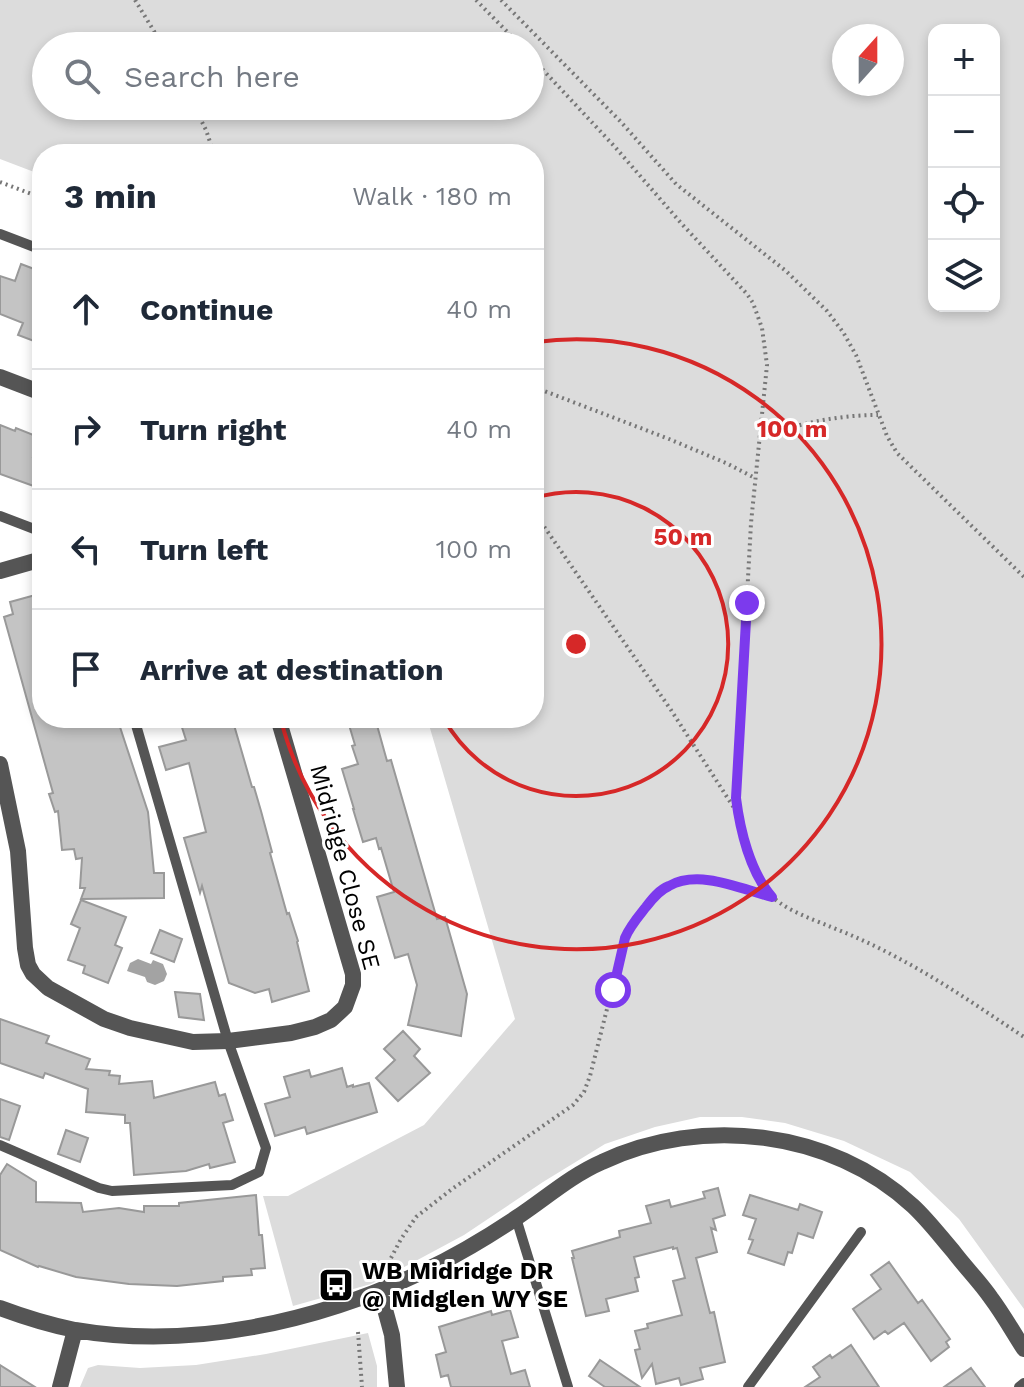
<!DOCTYPE html>
<meta charset="utf-8">
<style>
body{margin:0;font-family:"Work Sans",sans-serif;background:#f6f6f7;color:#1f2937}
.controls{position:absolute;right:24px;top:24px;display:grid;overflow:hidden;border-radius:16px;box-shadow:0 4px 12px #0003}
.controls button{width:72px;height:72px;display:grid;place-items:center;padding:0;border:0;border-bottom:2px solid #e0e1e3;background:#fff;color:#1f2937;font:40px sans-serif}
.compass{position:absolute;left:832px;top:24px;width:72px;height:72px;border-radius:50%;background:#fff;box-shadow:0 4px 12px #0003;rotate:21deg}
.stop{position:absolute;width:24px;height:24px;margin:-18px;border:6px solid #7c3aed;border-radius:50%;background:#fff}
.stop.end{background:#7c3aed;border-color:#fff;box-shadow:0 2px 8px #0008}
.list{margin:0;padding:0;list-style:none}
h2{display:flex;justify-content:space-between;align-items:center;height:104px;margin:0;padding:0 32px;font-size:34px}
h2 small{font-size:26px;font-weight:400;color:#747a83}
.list li{display:grid;grid-template-columns:52px 1fr auto;gap:24px;align-items:center;box-sizing:border-box;height:120px;padding:0 32px;border-top:2px solid #e0e1e3}
.list b{display:block;font-size:30px;white-space:nowrap}
.list em{font-size:26px;font-style:normal;color:#747a83}
.icon{flex:none;width:44px;height:44px;fill:none;stroke:currentColor;stroke-width:2;stroke-linecap:round;stroke-linejoin:round}
.map{position:relative;flex:none;width:1024px;height:1387px;overflow:hidden}
.search{position:absolute;background:#fff;box-shadow:0 4px 12px #0003;left:32px;top:32px;width:512px;height:88px;display:flex;align-items:center;gap:20px;box-sizing:border-box;padding:0 28px;border-radius:44px;color:#747a83;font-size:30px}
.panel{position:absolute;background:#fff;box-shadow:0 4px 12px #0003;left:32px;top:144px;width:512px;height:584px;border-radius:32px}
.map>svg:first-child{display:block}
.green{fill:#dcdcdc;fill-rule:evenodd}
.water{fill:#a3a3a3}
.building{fill:#c4c4c4;stroke:#999;stroke-width:2}
.lines{fill:none;stroke-linecap:round;stroke-linejoin:round}
.path{stroke:#777;stroke-width:4;stroke-dasharray:2 4;stroke-linecap:butt}
.lane{stroke:#555;stroke-width:10}
.street{stroke:#555;stroke-width:16}
.route{stroke:#7c3aed;stroke-width:10}
.ring{fill:none;stroke:#d62828;stroke-width:4}
.labels{text-anchor:middle;stroke-width:6;stroke-linejoin:round;paint-order:stroke}
.street-label{font-size:24px;fill:#000;stroke:#fff}
.poi-label{font-size:24px;font-weight:bold;fill:#000;stroke:#fff;text-anchor:start}
.centre{fill:#d62828;stroke:#fff;stroke-width:4}
.ring-label{font-size:24px;text-anchor:middle;font-weight:bold;fill:#d62828;stroke:#fff;stroke-width:6;stroke-linejoin:round;paint-order:stroke}
</style>
<div class="map">
<svg width="1024" height="1387" viewBox="0 0 1024 1387">
<rect width="100%" height="100%" fill="#fff"/>
<path class="green" d="M0 0H1024V1309L959 1219 910 1172 844 1141 785 1123 742 1117H700L655 1127 605 1144 543 1182 464 1235 410 1264 371 1284 293 1306 263 1196H288L424 1125 515 1019 427 718H534V154H42V175L0 159ZM934 30H994V306H934ZM892 36V84H844V36ZM530 46V106H46V46Z
M368 1333 377 1366V1387H80L88 1368 98 1365 140 1368 196 1365 266 1354Z"/>
<path class="water" d="M138 959 151 964 153 960 163 964 167 974 164 981 155 985 147 982 145 977 127 971 130 963Z"/>
<path class="building" d="M21 264 42 272V344L18 335 23 323 0 314V276L15 281Z
M0 425 15 431 16 428 41 438 33 457 42 460V489L0 474Z
M39 594 42 605V718H117L148 812 154 873H164V898L81 899 85 888H80L82 858 76 859 74 849 62 850 58 811 55 812 49 794 53 793 4 617 13 614 10 602Z
M179 718H230L232 725H234L252 787H254L261 811 272 852 270 853 287 914 289 913 298 941 297 942 309 991 272 1002 269 989 255 993 229 983 202 886 200 893 184 838 206 832 189 763 166 770 159 747 186 740Z
M347 718H375L387 761 391 760 437 919 445 917 467 994 461 1036 408 1025 417 985 408 954 395 958 377 897 394 892 381 848 379 849 376 838 363 842 353 809H354L342 769 358 764 352 746 355 745Z
M81 900 126 917 115 945 122 948 108 983 83 973 85 966 68 960 80 928 71 924Z
M160 930 182 939 174 962 151 953Z
M175 992 200 994 204 1020 179 1017Z
M0 1019 49 1036 46 1043 90 1059 86 1069 110 1071 109 1075 120 1076 119 1084 152 1081 154 1098 215 1082 219 1096 225 1094 233 1120 223 1123 235 1162 210 1168 209 1164 186 1171 134 1175 130 1123H125V1115L86 1112 88 1089 45 1073 43 1078 0 1063Z
M403 1031 420 1049 414 1056 430 1073 398 1101 376 1078 395 1060 384 1049Z
M342 1068 347 1087 353 1085V1087L369 1083 377 1112 307 1134 305 1127 275 1136 265 1104 290 1097 284 1077 309 1070 311 1077Z
M0 1099 20 1106 9 1140 0 1137Z
M66 1130 88 1138 80 1162 58 1154Z
M7 1164 36 1182V1202L81 1203 83 1212 119 1208 144 1212V1206H179V1203L256 1195 259 1235H262L265 1268 251 1269 252 1275 223 1277V1281L177 1286 129 1284 76 1277 39 1266 38 1267 0 1250V1175Z
M718 1188 725 1215 713 1219 716 1230 711 1228 717 1252 696 1258 710 1313 714 1312 725 1362 700 1368 703 1379 681 1385 679 1378 656 1384 652 1364 642 1378 635 1350 640 1349 635 1331 648 1328 647 1324 682 1315 673 1281 685 1278 677 1248 673 1249V1247L634 1257 639 1277 635 1278 638 1291 606 1299 609 1311 586 1316 572 1258H574L572 1251 620 1237 619 1231 651 1223 646 1206 669 1200 671 1207 705 1198 703 1192Z
M750 1195 798 1210 800 1204 822 1212 813 1238 798 1233 792 1253 788 1252 784 1265 748 1253 753 1240 749 1239 756 1219 743 1215Z
M889 1262 918 1303 922 1300 950 1339 946 1342 949 1347 931 1361 904 1323 888 1334 885 1331 874 1339 853 1309 881 1289 871 1275Z
M510 1310 518 1337 502 1341 511 1374 525 1370 530 1387H451L448 1375 441 1377 436 1355 446 1352 439 1327 491 1311 492 1315Z
M851 1345 879 1387H805L820 1377 813 1367 830 1355 832 1358Z
M600 1360 640 1387H605L589 1376Z
M0 1365 35 1387H0Z
M971 1368 985 1387H944Z"/>
<g class="lines">
<path class="path" d="M135 0 163 46
M476 0 521 46
M501 0 621 122 676 184 786 271 827 311 843 332 856 355 887 436 897 453 1024 577
M530 56 615 147 681 223 747 294 753 303 762 328 767 365 751 523 736 798C739 825 749 869 767 891 781 909 810 918 831 927 854 936 876 946 898 958 942 981 983 1010 1024 1037
M194 106 206 130 214 154
M0 182 42 198
M534 387 669 439 726 463 753 477
M759 437C799 424 836 415 878 415
M534 512 671 710 736 811
M391 1258 401 1239 416 1217 452 1189 573 1105 584 1092 590 1076 625 938C630 926 638 917 646 907 652 899 659 890 668 885 699 869 741 889 772 897
M358 1332 362 1387"/>
<path class="lane" d="M0 234 42 250
M0 516 42 532
M0 1145 99 1188 112 1191 232 1185 259 1172 266 1148 228 1041 134 718
M516 1218 568 1387
M748 1387 861 1232
M1019 1387 1024 1383"/>
<path class="street" d="M0 377 42 393
M0 571 42 559
M0 764 18 851 25 948 28 965 33 974 48 988 104 1019 130 1028 193 1042 228 1041 291 1033 315 1027 331 1020 345 1007 353 985V974L278 718
M380 1291 392 1335 397 1387
M0 1308C24 1317 50 1325 75 1330 191 1350 317 1322 422 1272 454 1257 486 1238 516 1218 545 1199 570 1176 602 1162 701 1115 832 1130 913 1206 928 1220 940 1236 953 1251 965 1267 980 1282 991 1298 1003 1314 1013 1332 1024 1349
M60 1387 75 1330"/>
</g>
<g class="lines">
<path class="route" d="M613 990 625 938C630 926 638 917 646 907 652 899 659 890 669 886 699 869 741 889 772 897 750 872 740 830 736 798L747 603"/>
</g>
<g class="ring">
<path d="M534 498A152 152 0 1 1 444 719"/>
<path d="M536 342A305 305 0 1 1 281 720"/>
</g>
<defs>
<g id="bus-square" transform="scale(1.8)"><rect x="-9" y="-9" width="18" height="18" rx="4" fill="#000" stroke="#fff"/><path d="M-5-6H5V4H4V6H2V4H-2V6H-4V4H-5ZM-3.5-4V0h7V-4ZM-3.5 1.2v1.5H-2V1.2ZM2 1.2v1.5H3.5V1.2Z" fill="#fff"/></g>
</defs>
<g fill-rule="evenodd">
<use href="#bus-square" x="336" y="1285"/>
</g>
<g class="labels">
<g class="street-label">
<text transform="translate(345 867) rotate(75)" y="8">Midridge Close SE</text>
</g>
<g class="poi-label">
<text x="362" y="1279">WB Midridge DR<tspan x="362" dy="28">@ Midglen WY SE</tspan></text>
</g>
</g>
<circle cx="576" cy="644" r="12" class="centre"/>
<g class="ring-label">
<text x="792" y="437">100 m</text>
<text x="683" y="545">50 m</text>
</g>
</svg>
<div class="controls">
<button>+</button>
<button>−</button>
<button><svg class="icon" aria-label="locate" viewBox="0 0 24 24"><circle cx="12" cy="12" r="6"/><path d="M12 2v4M12 18v4M2 12h4M18 12h4"/></svg></button>
<button><svg class="icon" aria-label="layers" viewBox="0 0 24 24"><path d="M12 4l9 5-9 5-9-5zM3 14l9 5 9-5"/></svg></button>
</div>
<svg class="compass" viewBox="-18 -18 36 36"><path d="M0-13l5 13h-10z" fill="#e53935"/><path d="M0 13l5-13h-10z" fill="#747a83"/></svg>
<div class="stop" style="left:613px;top:990px"></div>
<div class="stop end" style="left:747px;top:603px"></div>
<div class="search"><svg class="icon" aria-label="search" viewBox="0 0 24 24"><circle cx="10" cy="10" r="6"/><path d="M15 15l6 6"/></svg>Search here</div>
<section class="panel">
<h2>3 min<small>Walk · 180 m</small></h2>
<ul class="list">
<li><svg class="icon" aria-label="ahead" viewBox="0 0 24 24"><path d="M12 20V5M6 11l6-6 6 6"/></svg><div><b>Continue</b></div><em>40 m</em></li>
<li><svg class="icon" aria-label="right" viewBox="0 0 24 24"><path d="M7 20v-9h11M14 6l5 5-5 5"/></svg><div><b>Turn right</b></div><em>40 m</em></li>
<li><svg class="icon" aria-label="left" viewBox="0 0 24 24"><path d="M17 20v-9H6M10 6l-5 5 5 5"/></svg><div><b>Turn left</b></div><em>100 m</em></li>
<li><svg class="icon" aria-label="arrive" viewBox="0 0 24 24"><path d="M6 21V4h12l-3 4 3 4H6"/></svg><div><b>Arrive at destination</b></div></li>
</ul>
</section>
</div>
